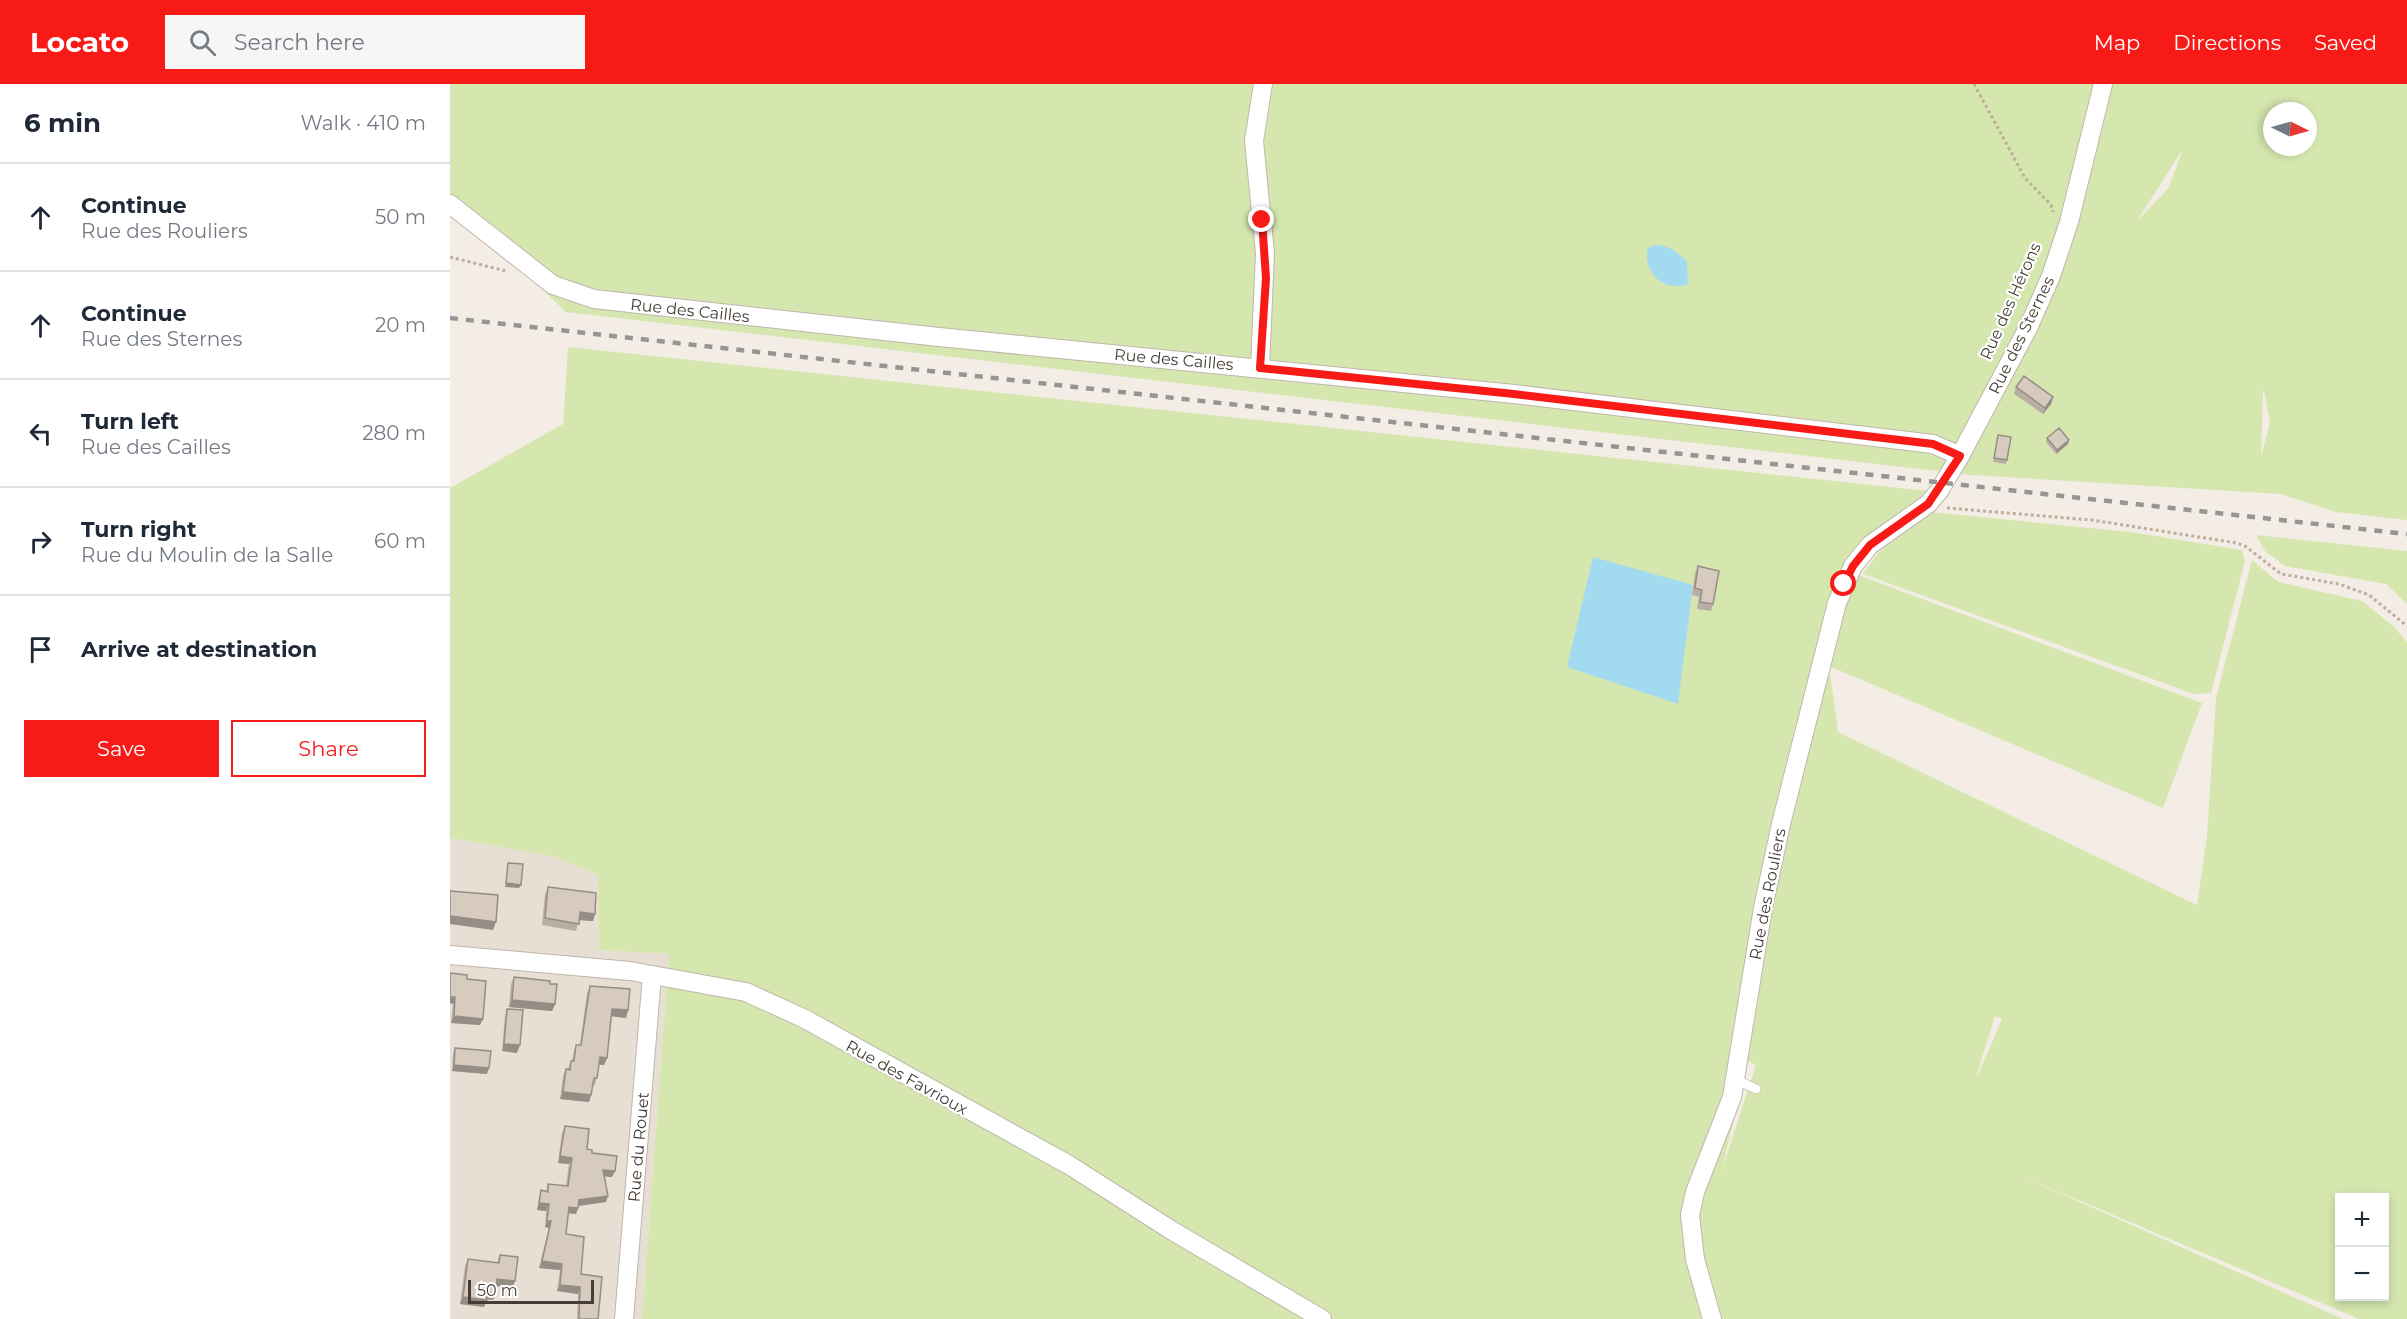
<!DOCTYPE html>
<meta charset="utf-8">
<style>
body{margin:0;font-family:Montserrat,sans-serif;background:#f6f6f7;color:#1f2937}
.controls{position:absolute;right:18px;bottom:18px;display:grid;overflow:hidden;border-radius:0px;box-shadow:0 3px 9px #0003}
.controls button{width:54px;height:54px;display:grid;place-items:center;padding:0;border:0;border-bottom:2px solid #e0e1e3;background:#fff;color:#1f2937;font:30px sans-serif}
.compass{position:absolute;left:1813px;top:18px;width:54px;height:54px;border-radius:50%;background:#fff;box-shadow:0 3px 9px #0003;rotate:95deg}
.scale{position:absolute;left:18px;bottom:15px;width:126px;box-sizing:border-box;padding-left:6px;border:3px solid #453d35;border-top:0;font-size:16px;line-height:21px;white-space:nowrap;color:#453d35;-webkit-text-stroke:4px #fff;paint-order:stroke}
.stop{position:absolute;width:18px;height:18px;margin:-14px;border:4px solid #f81a17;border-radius:50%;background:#fff}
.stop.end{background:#f81a17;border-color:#fff;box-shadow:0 2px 6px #0008}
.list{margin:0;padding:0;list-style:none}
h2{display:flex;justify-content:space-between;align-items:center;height:78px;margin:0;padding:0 24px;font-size:26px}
h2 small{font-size:20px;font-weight:400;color:#747a83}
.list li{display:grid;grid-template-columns:39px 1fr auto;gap:18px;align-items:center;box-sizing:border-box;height:108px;padding:0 24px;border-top:2px solid #e0e1e3}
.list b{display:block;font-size:22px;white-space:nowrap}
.list p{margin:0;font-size:20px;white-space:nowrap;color:#747a83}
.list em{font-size:20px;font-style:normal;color:#747a83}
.actions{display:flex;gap:12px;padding:18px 24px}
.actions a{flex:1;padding:14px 0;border:2px solid #f81a17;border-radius:0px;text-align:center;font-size:21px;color:#f81a17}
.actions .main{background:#f81a17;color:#fff}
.icon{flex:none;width:33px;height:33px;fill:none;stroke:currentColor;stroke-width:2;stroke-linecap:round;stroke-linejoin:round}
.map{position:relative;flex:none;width:1957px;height:1235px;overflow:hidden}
header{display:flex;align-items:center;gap:36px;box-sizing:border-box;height:84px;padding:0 30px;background:#f81a17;color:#fff}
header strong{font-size:28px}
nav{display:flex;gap:33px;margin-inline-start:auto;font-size:21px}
.search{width:420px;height:54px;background:#f6f6f7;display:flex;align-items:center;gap:15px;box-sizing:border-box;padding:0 21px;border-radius:0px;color:#747a83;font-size:22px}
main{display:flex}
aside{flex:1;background:#fff}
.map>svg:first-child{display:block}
.residential{fill:#e7ded4}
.green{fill:#d5e7af;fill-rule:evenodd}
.water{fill:#a2dbef}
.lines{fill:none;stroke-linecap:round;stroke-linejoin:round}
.lane-casing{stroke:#c1b6ab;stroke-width:10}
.street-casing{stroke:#c1b6ab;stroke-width:20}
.path{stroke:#c0ad9a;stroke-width:3;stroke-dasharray:3 3;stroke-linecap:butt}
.lane{stroke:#fff;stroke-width:9}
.street{stroke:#fff;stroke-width:18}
.rail{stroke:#959595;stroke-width:4.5;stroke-dasharray:8 8;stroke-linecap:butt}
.wall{fill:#b9aea3}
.shaded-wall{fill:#968d85}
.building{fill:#d7cabe;stroke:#968d85;stroke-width:1.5}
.route{stroke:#f81a17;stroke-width:8}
.labels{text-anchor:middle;stroke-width:4.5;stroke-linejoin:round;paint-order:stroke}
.street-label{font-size:16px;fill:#453d35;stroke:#fff}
</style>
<header>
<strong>Locato</strong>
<div class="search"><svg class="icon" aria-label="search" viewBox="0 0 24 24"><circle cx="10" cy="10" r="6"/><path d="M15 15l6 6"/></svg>Search here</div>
<nav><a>Map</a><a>Directions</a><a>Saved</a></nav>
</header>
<main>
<aside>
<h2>6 min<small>Walk · 410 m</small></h2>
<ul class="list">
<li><svg class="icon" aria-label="ahead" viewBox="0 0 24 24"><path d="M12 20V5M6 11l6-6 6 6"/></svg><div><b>Continue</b><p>Rue des Rouliers</p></div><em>50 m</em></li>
<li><svg class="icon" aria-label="ahead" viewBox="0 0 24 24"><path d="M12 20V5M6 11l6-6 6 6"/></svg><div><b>Continue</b><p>Rue des Sternes</p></div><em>20 m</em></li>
<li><svg class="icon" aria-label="left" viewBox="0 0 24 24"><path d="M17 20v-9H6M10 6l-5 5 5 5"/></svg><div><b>Turn left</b><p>Rue des Cailles</p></div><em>280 m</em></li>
<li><svg class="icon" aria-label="right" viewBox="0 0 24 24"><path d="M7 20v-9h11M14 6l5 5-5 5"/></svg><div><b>Turn right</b><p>Rue du Moulin de la Salle</p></div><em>60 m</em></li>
<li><svg class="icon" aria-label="arrive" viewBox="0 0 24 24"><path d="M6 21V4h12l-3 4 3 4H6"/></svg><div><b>Arrive at destination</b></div></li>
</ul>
<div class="actions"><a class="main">Save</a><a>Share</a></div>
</aside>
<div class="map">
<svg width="1957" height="1235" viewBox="0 0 1957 1235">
<rect width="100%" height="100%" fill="#f3ede6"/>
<path class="residential" d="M0 754 105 773 148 791 149 866 219 870 192 1235H0Z"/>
<path class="green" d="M0 0H1957V436L1886 428 1831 410 1521 391 116 228 0 116ZM1822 27H1858V63H1822ZM1732 68 1718 105 1687 137 1731 68ZM1814 307 1820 338 1811 373 1813 307Z
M118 263 1478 407 1408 491 1752 619 1713 724 1379 582 1388 648 1747 821 1757 752 1766 614 1802 476 1828 498 1912 517 1942 541 1957 558V1235H1909L1569 1091 1893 1235H192L219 870 149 866 148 791 105 773 0 754V404L113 340ZM1545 932 1552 935 1528 991 1527 990ZM1298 977 1306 981 1271 1089ZM1890 1114H1934V1212H1890Z
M1481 428 1680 448 1792 466 1795 477 1761 609 1744 610 1413 490 1429 468Z
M1806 451 1957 467V520L1936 500 1835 482 1815 467Z"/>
<path class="water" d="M1210 161 1222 165 1237 177 1238 200C1213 208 1195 190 1197 166L1201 162Z
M1143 473 1243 501 1228 620 1117 583Z"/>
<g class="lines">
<g class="lane-casing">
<path id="lane" d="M1285 995 1306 1005"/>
</g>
<g class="street-casing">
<path id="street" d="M0 120 103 201 144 215 489 253 1064 310 1483 360 1510 372
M810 284 815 169 804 57 813 0
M0 871 180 887 296 908 355 935 619 1081 721 1146 872 1235
M174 1235 202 891
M1262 1235 1245 1175 1240 1131 1245 1108 1282 1013 1313 824 1331 740 1387 519 1403 482 1420 461 1478 420 1489 407 1510 372 1579 242 1601 192 1619 138 1653 0"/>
</g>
<path class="path" d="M1524 0 1575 94 1601 121 1603 128
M0 173 56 187
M1497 424 1642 436 1787 459 1795 462 1831 490 1889 500 1919 511 1957 542"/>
<use href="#lane" class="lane"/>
<use href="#street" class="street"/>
<path class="rail" d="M0 234 1957 450"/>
</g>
<path class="wall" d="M1566 303 1603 313 1601 320 1593 330 1564 310Z
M1548 351 1557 376 1556 380 1543 378Z
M1597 354 1618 360 1606 370 1596 358Z
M1248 482 1263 520 1261 527 1247 525 1249 513 1242 511 1245 489Z
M98 803 145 830 143 837 129 836 126 847 92 841 95 810Z
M0 889 17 895 30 941 1 939 3 920 0 919Z
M64 893 100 900 105 920 102 927 59 923 61 900Z
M140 902 178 926 176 934 162 932 157 974 154 981H149L147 994 144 1002 143 1001 139 1018 110 1015 113 992 116 985H118L121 977H122L124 968 126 961H130L137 909Z
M57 925 67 969 52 967 55 932Z
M5 964 37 990 2 987 3 970Z
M115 1042 142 1069 162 1093 154 1092 156 1118 129 1122 126 1130 118 1129 116 1150 148 1235H127L128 1210 107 1207 110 1186 89 1184 99 1144 95 1143 96 1127 87 1126 89 1113 91 1106 96 1107 98 1100 116 1102 119 1080 108 1079 112 1049Z
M50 1171 65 1197 62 1204 46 1202 43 1216 37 1215 34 1223 10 1220 15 1182 18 1175 47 1179Z"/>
<path class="shaded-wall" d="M1603 313 1601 320 1593 330 1595 324Z
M1619 356 1618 360 1606 370 1607 366Z
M56 799 71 801 69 804 55 803Z
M130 828 145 830 143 837 128 836Z
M0 832 46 838 43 846 0 840Z
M0 913H5L3 920 0 919Z
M62 916 105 920 102 927 59 923Z
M162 925 178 926 176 934 160 932Z
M4 932 33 935 30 941 1 939Z
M54 960 70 961 67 969 52 967Z
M150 973 157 974 154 981 148 980Z
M4 981 39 984 37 990 2 987Z
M113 1008 141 1011 139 1018 110 1015Z
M110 1072 122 1074 119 1080 108 1079Z
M153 1086 165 1087 162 1093 150 1092Z
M158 1112 156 1118 127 1122 129 1116Z
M89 1119 99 1120 96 1127 87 1126Z
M119 1123 128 1124 126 1130 117 1129Z
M97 1137H101L99 1144 95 1143Z
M92 1177 112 1180 110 1186 89 1184Z
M47 1195 65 1197 62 1204 45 1202Z
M110 1201 130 1203 128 1210 107 1207Z
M36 1208 46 1209 43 1216 34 1215Z
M13 1213 37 1216 34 1223 10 1220Z"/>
<path class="building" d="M1574 292 1603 313 1595 324 1566 303Z
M1609 344 1619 356 1607 366 1597 354Z
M1548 351 1561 353 1557 376 1544 374Z
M1248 482 1269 487 1263 520 1250 518 1252 506 1245 504Z
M58 779 73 780 71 801 56 799Z
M98 803 146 809 145 830 130 828 129 840 95 834Z
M0 807 48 811 46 838 0 832Z
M0 889 17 891V895L36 897 33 935 4 932 5 913H0Z
M64 893 100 897V900H107L105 920 62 916Z
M140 902 180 905 178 926 162 925 157 974 150 973 147 994H144L141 1011 113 1008 116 985 120 986 121 977H124L126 961H131Z
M57 925 73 926 70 961 54 960Z
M5 964 41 967 39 984 4 981Z
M115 1042 139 1045 137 1065 142 1066V1069L167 1072 165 1087 153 1086 158 1112 129 1116 128 1124 119 1123 116 1150 134 1153 131 1190 152 1193 148 1235H129L130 1203 110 1201 112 1180 92 1177 101 1137H97L99 1120 89 1119 91 1106 98 1108V1100L118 1102 122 1074 110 1072Z
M50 1171 68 1173 65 1197 47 1195 46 1209 36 1208 37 1216 13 1213 18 1175 49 1179Z"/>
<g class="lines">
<path class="route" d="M812 136 816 194 810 284 1064 310 1483 360 1510 372 1478 420 1420 461 1403 482 1394 500"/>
</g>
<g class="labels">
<g class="street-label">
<text transform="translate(1560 217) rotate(-66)" y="6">Rue des Hérons</text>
<text transform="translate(240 226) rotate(6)" y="6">Rue des Cailles</text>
<text transform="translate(1571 251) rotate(-64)" y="6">Rue des Sternes</text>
<text transform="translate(724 275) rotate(5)" y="6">Rue des Cailles</text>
<text transform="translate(1317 810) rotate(-79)" y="6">Rue des Rouliers</text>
<text transform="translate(457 993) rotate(29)" y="6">Rue des Favrioux</text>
<text transform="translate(188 1063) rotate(-85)" y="6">Rue du Rouet</text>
</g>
</g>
</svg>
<div class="controls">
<button>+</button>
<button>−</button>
</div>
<svg class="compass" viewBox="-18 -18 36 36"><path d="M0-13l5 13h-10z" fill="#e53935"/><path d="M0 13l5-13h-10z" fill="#747a83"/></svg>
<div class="scale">50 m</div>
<div class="stop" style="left:1394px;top:500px"></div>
<div class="stop end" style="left:812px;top:136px"></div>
</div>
</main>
